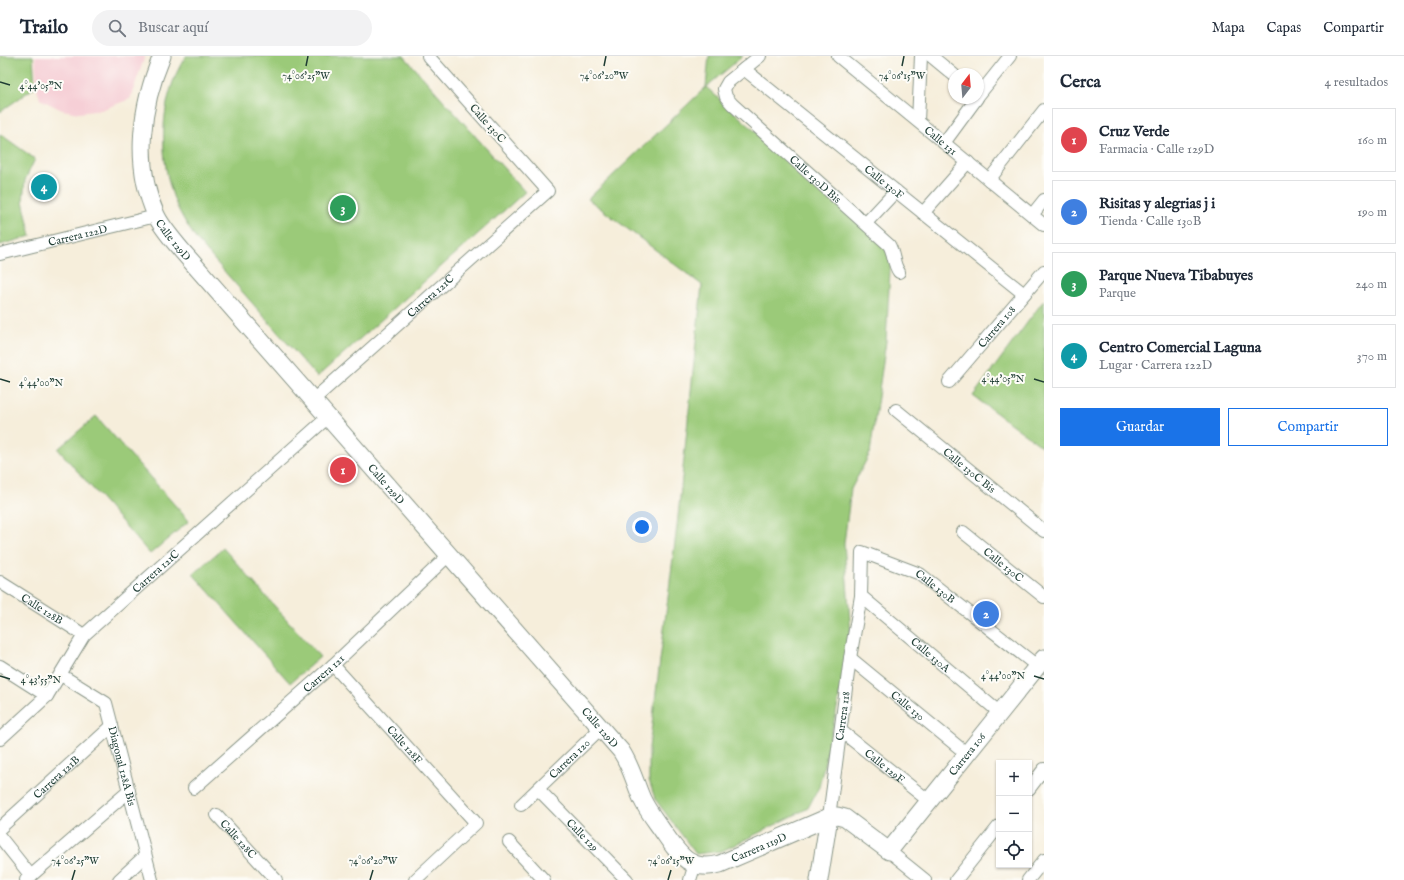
<!DOCTYPE html>
<html lang="es">
<meta charset="utf-8">
<style>
body{margin:0;font-family:"IM FELL English",serif;background:#f2f2f3;color:#1f2937}
.controls{position:absolute;right:12px;bottom:12px;display:grid;overflow:hidden;border-radius:0px;box-shadow:0 1px 3px #0004}
.controls button{width:36px;height:36px;display:grid;place-items:center;padding:0;border:0;border-bottom:1px solid #e0e1e3;background:#fff;color:#1f2937;font:20px sans-serif}
.compass{position:absolute;left:948px;top:12px;width:36px;height:36px;border-radius:50%;background:#fff;box-shadow:0 1px 3px #0004;rotate:16deg}
.you{position:absolute;left:642px;top:471px;width:14px;height:14px;margin:-10px;border:3px solid #fff;border-radius:50%;background:#1a73e8;box-shadow:0 0 0 6px #1a73e833}
.badge{display:grid;place-items:center;width:26px;height:26px;border-radius:50%;background:#1a73e8;color:#fff;font-size:13px;font-weight:700}
.pin{position:absolute;translate:-50% -50%;border:2px solid #fff;box-shadow:0 1px 4px #0006}
.list{margin:0;padding:0;list-style:none}
h2{display:flex;justify-content:space-between;align-items:center;height:52px;margin:0;padding:0 16px;font-size:17px}
h2 small{font-size:13px;font-weight:400;color:#747a83}
.list li{display:grid;grid-template-columns:26px 1fr auto;gap:12px;align-items:center;box-sizing:border-box;height:64px;margin:0 8px 8px;padding:0 8px;border:1px solid #e0e1e3;border-radius:0px}
.list b{display:block;font-size:15px;white-space:nowrap}
.list p{margin:0;font-size:13px;white-space:nowrap;color:#747a83}
.list em{font-size:13px;font-style:normal;color:#747a83}
.actions{display:flex;gap:8px;padding:12px 16px}
.actions a{flex:1;padding:9px 0;border:1px solid #1a73e8;border-radius:0px;text-align:center;font-size:14px;color:#1a73e8}
.actions .main{background:#1a73e8;color:#fff}
.icon{flex:none;width:22px;height:22px;fill:none;stroke:currentColor;stroke-width:2;stroke-linecap:round;stroke-linejoin:round}
.map{position:relative;flex:none;width:1044px;height:824px;overflow:hidden}
header{display:flex;align-items:center;gap:24px;box-sizing:border-box;height:56px;padding:0 20px;background:#fff;border-bottom:1px solid #e0e1e3}
header strong{font-size:19px}
nav{display:flex;gap:22px;margin-inline-start:auto;font-size:14px}
.search{width:280px;height:36px;background:#f2f2f3;display:flex;align-items:center;gap:10px;box-sizing:border-box;padding:0 14px;border-radius:22px;color:#747a83;font-size:15px}
main{display:flex}
aside{flex:1;background:#fff}
.map>svg:first-child{display:block}
.built{fill:#f6cfd6}
.green{fill:#9bca79;stroke:#5d8456}
.lines{fill:none;stroke-linecap:round;stroke-linejoin:round}
.street-casing{stroke:#8a9688;stroke-width:14}
.secondary-casing{stroke:#8a9688;stroke-width:19}
.street{stroke:#fff;stroke-width:12}
.secondary{stroke:#fff;stroke-width:17}
.ticks{fill:none;stroke:#1f3d34;stroke-width:1.5}
.labels{text-anchor:middle;stroke-width:4;stroke-linejoin:round;paint-order:stroke}
.street-label{font-size:11px;fill:#1f3d34;stroke:#fdfcf7}
.ticks-label{font-size:10px;text-anchor:middle;fill:#1f3d34;stroke:#fdfcf7;stroke-width:4;stroke-linejoin:round;paint-order:stroke}
</style>
<header>
<strong>Trailo</strong>
<div class="search"><svg class="icon" aria-label="search" viewBox="0 0 24 24"><circle cx="10" cy="10" r="6"/><path d="M15 15l6 6"/></svg>Buscar aquí</div>
<nav><a>Mapa</a><a>Capas</a><a>Compartir</a></nav>
</header>
<main>
<div class="map">
<svg width="1044" height="824" viewBox="0 0 1044 824">
<rect width="100%" height="100%" fill="#fdfcf7"/>
<filter id="ink" filterUnits="userSpaceOnUse"><feTurbulence type="fractalNoise" baseFrequency=".025" numOctaves="2"/><feDisplacementMap in="SourceGraphic" scale="8" xChannelSelector="R" yChannelSelector="G"/><feConvolveMatrix kernelMatrix="1 2 1 2 8 2 1 2 1" color-interpolation-filters="sRGB"/></filter>
<filter id="wash" filterUnits="userSpaceOnUse"><feTurbulence type="fractalNoise" baseFrequency=".012" numOctaves="4" result="noise"/><feDisplacementMap in="SourceGraphic" scale="16" xChannelSelector="R" yChannelSelector="G"/><feGaussianBlur stdDeviation="0.9" result="paint"/><feColorMatrix in="noise" values="0 0 0 0 0 0 0 0 0 0 0 0 0 0 0 0 0 1.4 0 .05"/><feComposite in="paint" operator="in"/></filter>
<g filter="url(#wash)">
<rect width="100%" height="100%" fill="#f6eedb"/>
<path class="built" d="M35 0H145L130 43 101 54 79 57 62 54 40 43 37 33Z"/>
<path class="green" d="M0 0H33L35 31 0 56Z
M186 0H404L525 136 317 321 196 183C187 169 178 155 173 140 158 96 160 39 186 0Z
M709 0H743L706 31 891 197 886 285 870 397 851 433 844 487 851 578 836 657 819 731 808 752 785 764 722 795 696 798 655 743 649 724V692L677 470 702 229 588 143 706 31Z
M0 78 35 103 25 124 23 145 31 180 0 189Z
M1044 244V392L973 340Z
M96 360 189 465 150 498 58 393Z
M223 492 320 601 290 627 193 518Z"/>
</g>
<g filter="url(#ink)">
<g class="lines">
<g class="street-casing">
<g id="street">
<path id="s1" d="M760 0 728 26 724 33 726 41 732 48 889 189C894 197 893 208 899 216"/>
<path id="s2" d="M838 0 1044 169"/>
<path d="M931 0 954 19"/>
<path id="s3" d="M744 13 1024 238"/>
<path d="M978 40 1010 0"/>
<path d="M918 65 921 0"/>
<path d="M944 87 977 42"/>
<path d="M989 124 1044 54"/>
<path d="M923 157 968 106"/>
<path d="M1032 159 1044 144"/>
<path d="M866 167 896 135"/>
<path id="s4" d="M0 198 156 160"/>
<path id="s5" d="M949 326 1044 215"/>
<path id="s6" d="M313 344 548 135 428 0"/>
<path id="s7" d="M896 354 1044 475"/>
<path id="s8" d="M963 476 1044 541"/>
<path id="s9" d="M0 526 84 579"/>
<path id="s10" d="M861 540 1000 657"/>
<path id="s11" d="M850 602 967 698"/>
<path id="s12" d="M333 609 476 767 415 824"/>
<path d="M0 610 47 640"/>
<path id="s13" d="M61 619 106 647 152 824"/>
<path id="s14" d="M841 675 929 745"/>
<path id="s15" d="M0 683 47 640 84 579 328 361"/>
<path id="s16" d="M194 732 333 609 450 498"/>
<path id="s17" d="M538 733 627 824"/>
<path d="M1029 733 1044 713"/>
<path id="s18" d="M521 749 601 672"/>
<path id="s19" d="M217 759 276 824"/>
<path id="s20" d="M829 761 850 602 861 540 862 496 920 518 1037 610"/>
<path id="s21" d="M0 772 112 670"/>
<path d="M0 781 31 820"/>
<path d="M509 786 544 824"/>
<path d="M889 795 925 824"/>
<path d="M26 824 129 735"/>
<path d="M119 824 145 800"/>
<path d="M690 824 695 808"/>
<path d="M956 824 999 770"/>
<path d="M1028 824 1044 804"/>
</g>
</g>
<g class="secondary-casing">
<g id="secondary">
<path id="s22" d="M162 0C141 50 133 108 156 159 162 172 174 185 183 196L621 695C631 710 635 727 642 743 647 754 655 764 662 774 678 797 689 817 720 808L829 761 837 760 845 762 889 795 1044 602"/>
<path d="M819 824 829 761"/>
</g>
</g>
<use href="#street" class="street"/>
<use href="#secondary" class="secondary"/>
</g>
</g>
<path class="ticks" d="M306 10 308 0M604 10 606 0M902 10 904 0M0 26 10 29M0 323 10 326M1034 323 1044 326M0 620 10 623M1034 620 1044 623M72 824 75 814M370 824 373 814M668 824 671 814"/>
<g class="labels">
<g class="street-label">
<text transform="translate(488 67) rotate(48)" y="4">Calle 130C</text>
<text dy="4" stroke="none"><textPath href="#s2" startOffset="133">Calle 131</textPath></text>
<text dy="4" stroke="none"><textPath href="#s1" startOffset="179">Calle 130D Bis</textPath></text>
<text dy="4" stroke="none"><textPath href="#s3" startOffset="180">Calle 130F</textPath></text>
<text dy="4" stroke="none"><textPath href="#s4" startOffset="80">Carrera 122D</textPath></text>
<text dy="4" stroke="none"><textPath href="#s22" startOffset="194">Calle 129D</textPath></text>
<text dy="4" stroke="none"><textPath href="#s6" startOffset="157">Carrera 121C</textPath></text>
<text dy="4" stroke="none"><textPath href="#s5" startOffset="73">Carrera 108</textPath></text>
<text dy="4" stroke="none"><textPath href="#s7" startOffset="95">Calle 130C Bis</textPath></text>
<text dy="4" stroke="none"><textPath href="#s22" startOffset="518">Calle 129D</textPath></text>
<text dy="4" stroke="none"><textPath href="#s8" startOffset="52">Calle 130C</textPath></text>
<text dy="4" stroke="none"><textPath href="#s15" startOffset="231">Carrera 121C</textPath></text>
<text dy="4" stroke="none"><textPath href="#s20" startOffset="349">Calle 130B</textPath></text>
<text dy="4" stroke="none"><textPath href="#s9" startOffset="50">Calle 128B</textPath></text>
<text dy="4" stroke="none"><textPath href="#s10" startOffset="91">Calle 130A</textPath></text>
<text dy="4" stroke="none"><textPath href="#s16" startOffset="173">Carrera 121</textPath></text>
<text dy="4" stroke="none"><textPath href="#s11" startOffset="75">Calle 130</textPath></text>
<text dy="4" stroke="none"><textPath href="#s20" startOffset="102">Carrera 118</textPath></text>
<text dy="4" stroke="none"><textPath href="#s22" startOffset="842">Calle 129D</textPath></text>
<text dy="4" stroke="none"><textPath href="#s12" startOffset="107">Calle 128F</textPath></text>
<text dy="4" stroke="none"><textPath href="#s22" startOffset="1351">Carrera 106</textPath></text>
<text dy="4" stroke="none"><textPath href="#s18" startOffset="67">Carrera 120</textPath></text>
<text dy="4" stroke="none"><textPath href="#s13" startOffset="118">Diagonal 128A Bis</textPath></text>
<text dy="4" stroke="none"><textPath href="#s14" startOffset="56">Calle 129F</textPath></text>
<text dy="4" stroke="none"><textPath href="#s21" startOffset="76">Carrera 121B</textPath></text>
<text dy="4" stroke="none"><textPath href="#s17" startOffset="64">Calle 129</textPath></text>
<text dy="4" stroke="none"><textPath href="#s19" startOffset="32">Calle 128C</textPath></text>
<text dy="4" stroke="none"><textPath href="#s22" startOffset="1079">Carrera 119D</textPath></text>
</g>
</g>
<g class="ticks-label">
<text x="306" y="23">74°06'25"W</text>
<text x="604" y="23">74°06'20"W</text>
<text x="902" y="23">74°06'15"W</text>
<text x="41" y="33">4°44'05"N</text>
<text x="1003" y="326">4°44'05"N</text>
<text x="41" y="330">4°44'00"N</text>
<text x="1003" y="623">4°44'00"N</text>
<text x="41" y="627">4°43'55"N</text>
<text x="75" y="808">74°06'25"W</text>
<text x="373" y="808">74°06'20"W</text>
<text x="671" y="808">74°06'15"W</text>
</g>
</svg>
<div class="controls">
<button>+</button>
<button>−</button>
<button><svg class="icon" aria-label="locate" viewBox="0 0 24 24"><circle cx="12" cy="12" r="6"/><path d="M12 2v4M12 18v4M2 12h4M18 12h4"/></svg></button>
</div>
<svg class="compass" viewBox="-18 -18 36 36"><path d="M0-13l5 13h-10z" fill="#e53935"/><path d="M0 13l5-13h-10z" fill="#747a83"/></svg>
<div class="you"></div>
<div class="pin badge" style="left:343px;top:414px;background:#e0444e">1</div>
<div class="pin badge" style="left:986px;top:558px;background:#3f7fe0">2</div>
<div class="pin badge" style="left:343px;top:152px;background:#2e9e5b">3</div>
<div class="pin badge" style="left:44px;top:131px;background:#0f9aa8">4</div>
</div>
<aside>
<h2>Cerca<small>4 resultados</small></h2>
<ul class="list">
<li><span class="badge" style="background:#e0444e">1</span><div><b>Cruz Verde</b><p>Farmacia · Calle 129D</p></div><em>160 m</em></li>
<li><span class="badge" style="background:#3f7fe0">2</span><div><b>Risitas y alegrias j i</b><p>Tienda · Calle 130B</p></div><em>190 m</em></li>
<li><span class="badge" style="background:#2e9e5b">3</span><div><b>Parque Nueva Tibabuyes</b><p>Parque</p></div><em>240 m</em></li>
<li><span class="badge" style="background:#0f9aa8">4</span><div><b>Centro Comercial Laguna</b><p>Lugar · Carrera 122D</p></div><em>370 m</em></li>
</ul>
<div class="actions"><a class="main">Guardar</a><a>Compartir</a></div>
</aside>
</main>
